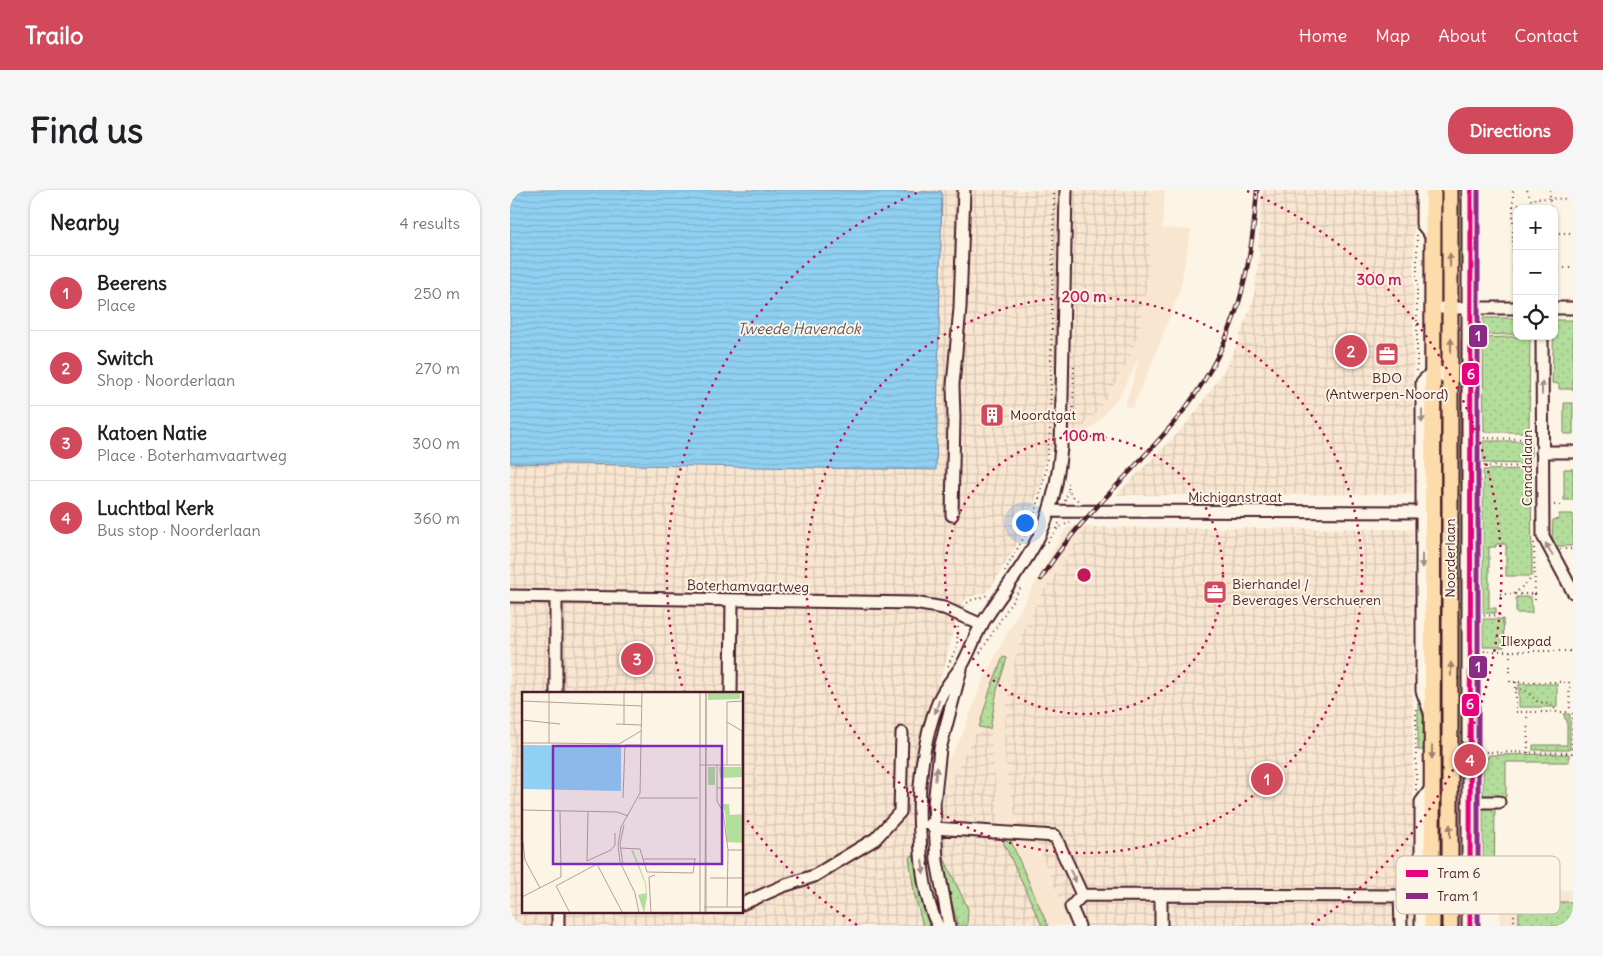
<!DOCTYPE html>
<meta charset="utf-8">
<style>
body{margin:0;font-family:Delius,sans-serif;background:#f6f6f6;color:#202124}
.controls{position:absolute;right:15px;top:15px;display:grid;overflow:hidden;border-radius:10px;box-shadow:0 1px 4px #0004}
.controls button{width:45px;height:45px;display:grid;place-items:center;padding:0;border:0;border-bottom:1px solid #e0e0e0;background:#fff;color:#202124;font:25px sans-serif}
.you{position:absolute;left:514px;top:332px;width:18px;height:18px;margin:-12px;border:4px solid #fff;border-radius:50%;background:#1a73e8;box-shadow:0 0 0 8px #1a73e833}
.badge{display:grid;place-items:center;width:32px;height:32px;border-radius:50%;background:#d1495b;color:#fff;font-size:16px;font-weight:700}
.pin{position:absolute;translate:-50% -50%;border:2px solid #fff;box-shadow:0 1px 5px #0006}
.list{margin:0;padding:0;list-style:none}
h2{display:flex;justify-content:space-between;align-items:center;height:65px;margin:0;padding:0 20px;font-size:21px}
h2 small{font-size:16px;font-weight:400;color:#757577}
.list li{display:grid;grid-template-columns:32px 1fr auto;gap:15px;align-items:center;box-sizing:border-box;height:75px;padding:0 20px;border-top:1px solid #e0e0e0}
.list b{display:block;font-size:19px;white-space:nowrap}
.list p{margin:0;font-size:16px;white-space:nowrap;color:#757577}
.list em{font-size:16px;font-style:normal;color:#757577}
.icon{flex:none;width:28px;height:28px;fill:none;stroke:currentColor;stroke-width:2;stroke-linecap:round;stroke-linejoin:round}
.map{position:relative;flex:none;width:1063px;height:736px;overflow:hidden;border-radius:20px}
header{display:flex;align-items:center;gap:30px;box-sizing:border-box;height:70px;padding:0 25px;background:#d1495b;color:#fff}
header strong{font-size:24px}
nav{display:flex;gap:28px;margin-inline-start:auto;font-size:18px}
.intro{display:flex;align-items:center;justify-content:space-between;box-sizing:border-box;height:120px;padding:0 30px}
h1{margin:0;font-size:35px}
.button{padding:12px 22px;border-radius:20px;background:#d1495b;color:#fff;font-size:18px;font-weight:700}
main{display:flex;gap:30px;padding:0 30px}
aside{flex:1;background:#fff;border-radius:20px;box-shadow:0 1px 4px #0004}
.map>svg:first-child{display:block}
.built{fill:#f9e6d1}
.industrial{fill:url(#industrial-grid);fill-rule:evenodd}
.green{fill:url(#green-dots);stroke:#7e7e62}
.water{fill:url(#water-rules);stroke:#7489a2}
.lines{fill:none;stroke-linecap:round;stroke-linejoin:round}
.minor-casing{stroke:#4a1f2b;stroke-width:15}
.major-casing{stroke:#4a1f2b;stroke-width:19}
.path{stroke:#4a1f2b;stroke-width:2;stroke-dasharray:1 4;stroke-linecap:butt}
.minor{stroke:#fcf5e5;stroke-width:11}
.major{stroke:#fddcac;stroke-width:15}
.rail-casing{stroke:#4a1f2b;stroke-width:4.5}
.rail{stroke:#fcf5e5;stroke-width:2.5;stroke-dasharray:8;stroke-linecap:butt}
.tram-1-casing{stroke:#fcf5e5;stroke-width:9}
.tram-2-casing{stroke:#fcf5e5;stroke-width:9}
.tram-1{stroke:#e6007e;stroke-width:5}
.tram-2{stroke:#8c2b87;stroke-width:5}
.oneway{fill:#a47e6c}
.oneway2{fill:#a38a88}
.ring{fill:none;stroke:#c2185b;stroke-width:2.5;stroke-dasharray:2.5 5}
.labels{text-anchor:middle;stroke-width:4;stroke-linejoin:round;paint-order:stroke}
.poi-label{font-size:14px;fill:#4a1f2b;stroke:#fcf5e5;text-anchor:start}
.street-label{font-size:14px;fill:#4a1f2b;stroke:#fcf5e5}
.water-label{font-size:15px;font-style:italic;fill:#5f5467;stroke:#fcf5e5}
.inset-road{fill:none;stroke:#b59f9b;stroke-width:1}
.view{fill:#7b2cbf;fill-opacity:0.15;stroke:#7b2cbf;stroke-width:2.5}
.inset-edge{fill:none;stroke:#4a1f2b;stroke-width:2.5}
.key{fill:#fcf5e5;stroke:#c7b5ad;stroke-width:1}
.key-label{font-size:14px;fill:#4a1f2b}
.centre{fill:#c2185b;stroke:#fcf5e5;stroke-width:2.5}
.ring-label{font-size:15px;text-anchor:middle;font-weight:bold;fill:#c2185b;stroke:#fcf5e5;stroke-width:4;stroke-linejoin:round;paint-order:stroke}
.line-badge{stroke:#fcf5e5;stroke-width:2}
.badge-label{font-size:14px;text-anchor:middle;font-weight:bold;fill:#fff}
</style>
<header>
<strong>Trailo</strong>
<nav><a>Home</a><a>Map</a><a>About</a><a>Contact</a></nav>
</header>
<div class="intro"><h1>Find us</h1><a class="button">Directions</a></div>
<main>
<aside>
<h2>Nearby<small>4 results</small></h2>
<ul class="list">
<li><span class="badge">1</span><div><b>Beerens</b><p>Place</p></div><em>250 m</em></li>
<li><span class="badge">2</span><div><b>Switch</b><p>Shop · Noorderlaan</p></div><em>270 m</em></li>
<li><span class="badge">3</span><div><b>Katoen Natie</b><p>Place · Boterhamvaartweg</p></div><em>300 m</em></li>
<li><span class="badge">4</span><div><b>Luchtbal Kerk</b><p>Bus stop · Noorderlaan</p></div><em>360 m</em></li>
</ul>
</aside>
<div class="map">
<svg width="1063" height="736" viewBox="0 0 1063 736">
<defs>
<pattern id="industrial-grid" width="8" height="8" patternUnits="userSpaceOnUse" patternTransform="scale(1.25)"><rect width="8" height="8" fill="#f9e6d1"/><path d="M0 4h8M4 0v8" fill="none" stroke="#d7c5b4"/></pattern>
<pattern id="green-dots" width="8" height="8" patternUnits="userSpaceOnUse" patternTransform="scale(1.25)"><rect width="8" height="8" fill="#b3dd9a"/><path d="M2 2h.1M6 6h.1" fill="none" stroke="#9bbd85" stroke-width="1.8" stroke-linecap="round"/></pattern>
<pattern id="water-rules" width="6" height="5" patternUnits="userSpaceOnUse" patternTransform="scale(1.25)"><rect width="6" height="5" fill="#90d0f2"/><path d="M0 2.5h6" fill="none" stroke="#7eb2d0"/></pattern>
</defs>
<rect width="100%" height="100%" fill="#fcf5e5"/>
<filter id="ink" filterUnits="userSpaceOnUse"><feTurbulence type="fractalNoise" baseFrequency=".02" numOctaves="2"/><feDisplacementMap in="SourceGraphic" scale="10" xChannelSelector="R" yChannelSelector="G"/><feConvolveMatrix kernelMatrix="1 2 1 2 8 2 1 2 1" color-interpolation-filters="sRGB"/></filter>
<g filter="url(#ink)">
<path class="built" d="M640 0H655L652 38 681 40 670 100 641 176 622 218 615 216 630 167 610 205 599 219 585 235 566 251V244L591 217 609 188 628 144 633 122 639 72Z
M557 337H576L529 408 512 444 505 469 496 516 494 548 495 570 499 598 508 637 526 650 561 736H538L514 684 495 636H490L486 599 469 537 431 609 435 575 451 547 472 492 502 434Z
M1063 700V736H990V701Z"/>
<path class="industrial" d="M294 0H640L639 72 633 122 628 144 616 175 591 217 577 233 566 244 536 264 531 294 514 342 481 398 474 403 458 407 453 412 445 433 434 479 420 513 409 566 403 639 407 682 419 736H0V273L426 279 430 1 429 2ZM14 503H232V722H14Z
M752 0H904L903 304 606 305 668 243 686 222 715 179 726 157 744 107 750 61 748 60Z
M576 337 903 339V736H561L526 651 513 649 508 637 499 598 495 570 494 548 496 516 505 469 512 444 529 408Z
M469 537 480 539 490 636H495L514 684 538 736H448L437 693 429 623 431 609Z"/>
<path class="green" d="M946 0H953V77H946Z
M973 128H1007V144L973 145Z
M1044 130H1063V199H1049V194L1042 193Z
M1020 146 1019 242H974L973 148Z
M951 149H953V557H946V302L950 293Z
M963 149H965L966 546H963Z
M930 194 931 295 935 300V560H928Z
M1054 213H1063V244H1054Z
M973 251H1021V274L973 273Z
M1021 279 1022 386H996V354H986V357H979V418H986V423H973V280Z
M1054 279H1063V310H1054Z
M1049 324H1063V356H1045L1042 349 1043 330 1049 329Z
M1006 407H1021L1022 423H1006Z
M973 429H993L994 457H973Z
M493 467 497 468 487 500 480 539 469 537 480 500Z
M1009 494H1047V517H1009Z
M908 513 917 536 916 560H908Z
M1054 524H1060V560H1023V555H1057V530L1055 529Z
M1059 564V572H996V607L973 606V568H978L979 565Z
M928 571H934V715L927 719Z
M945 571H949V671H952V705L946 709Z
M973 615H985L984 701 973 700Z
M492 649H500L538 736H532Z
M404 665 410 697 419 736H413L404 702 399 667Z
M433 666 458 719 457 736H448L437 693Z
M1009 712H1063V736H1009Z"/>
<path class="water" d="M0 0H294L428 2 430 0 432 2 426 280 0 273Z"/>
<g class="lines">
<g class="minor-casing">
<path id="minor" d="M912 0V34L923 48
M932 118H1007
M1044 118H1063
M1032 146 1033 346 1063 402
M1032 262H1063
M539 321 912 322
M442 325 444 227 443 195 450 118 454 0
M0 406 404 413 434 418 472 435
M46 407V503
M221 503 222 411
M920 522 912 501V192L923 181 929 182 941 192
M968 612H989
M420 634 424 638 545 646 572 705
M651 705V736
M967 705H988
M890 706 891 736
M232 714 273 696 304 686 365 649 390 622 392 543
M48 722V736
M428 736C414 709 411 674 410 644 407 600 412 551 429 510 434 497 445 487 452 475 460 462 464 447 472 434 489 406 511 381 526 352 542 323 548 291 551 258L556 0
M439 736 427 671 424 614 430 559 451 479
M569 736 561 717 572 705 912 706
M911 736V612L922 597
M958 736V0"/>
</g>
<g class="major-casing">
<path id="major" d="M922 736 923 0
M940 736V0"/>
</g>
<path class="path" d="M1040 0V19
M1003 15H1023L1017 0
M1022 19 1025 8 1063 9
M1044 43H1063
M907 45V183
M1044 78H1063
M1003 82V0
M563 228 564 176
M969 248 1023 249
M969 276 1023 277
M558 293C557 301 562 307 569 311
M555 311 558 301
M1044 315H1051
M547 339 550 330
M538 352 547 339 560 332
M1050 359H1063
M495 381 519 338 527 317 535 284 540 240 544 0
M990 404H1025L1024 352
M1004 404 1021 389
M1025 404V411
M454 417 459 411 478 405
M969 426 990 425
M969 461H1063
M1000 461V492H1059L1060 522
M470 463 511 397
M438 476 447 456 448 435
M1006 492V522H1017
M1006 499 1015 500 1028 512 1039 513 1047 521
M967 558 975 562 1062 563 1063 522
M1018 563 1017 522H1060
M906 600V517
M1004 705V736"/>
<use href="#minor" class="minor"/>
<use href="#major" class="major"/>
<g class="rail-casing">
<path id="rail" d="M531 389C556 346 592 312 625 276 643 256 662 237 677 216 727 148 741 83 747 0"/>
</g>
<use href="#rail" class="rail"/>
<g class="tram-1-casing">
<path id="tram-1" d="M960 736 961 0"/>
</g>
<g class="tram-2-casing">
<path id="tram-2" d="M968 736V0"/>
</g>
<use href="#tram-1" class="tram-1"/>
<use href="#tram-2" class="tram-2"/>
</g>
<defs><path id="oneway-solid" d="M-6-.8H1V-3.2L6.5 0L1 3.2V.8H-6Z" transform="scale(1.25)"/></defs>
<g class="oneway">
<use href="#oneway-solid" transform="translate(940 70) rotate(-90)"/>
<use href="#oneway-solid" transform="translate(941 155) rotate(-90)"/>
<use href="#oneway-solid" transform="translate(941 479) rotate(-90)"/>
<use href="#oneway-solid" transform="translate(922 562) rotate(90)"/>
<use href="#oneway-solid" transform="translate(940 641) rotate(-90)"/>
</g>
<g class="oneway2">
<use href="#oneway-solid" transform="translate(1032 198) rotate(-90)"/>
<use href="#oneway-solid" transform="translate(912 226) rotate(90)"/>
<use href="#oneway-solid" transform="translate(1039 359) rotate(-121)"/>
<use href="#oneway-solid" transform="translate(912 371) rotate(90)"/>
<use href="#oneway-solid" transform="translate(427 517) rotate(108)"/>
<use href="#oneway-solid" transform="translate(426 584) rotate(-84)"/>
<use href="#oneway-solid" transform="translate(413 677) rotate(82)"/>
<use href="#oneway-solid" transform="translate(563 686) rotate(65)"/>
</g>
</g>
<g class="ring">
<circle cx="574" cy="385" r="139"/>
<circle cx="574" cy="385" r="278"/>
<path d="M347 735A417 417 0 0 1 235 627M174 503A417 417 0 0 1 411 1M737 1A417 417 0 0 1 801 735"/>
</g>
<defs>
<g id="office-square" transform="scale(1.25)"><rect x="-9" y="-9" width="18" height="18" rx="4" fill="#d1495b" stroke="#fcf5e5"/><path d="M-6-3h4V-5.5h4V-3h4V5H-6ZM-1-4.5V-3h2v-1.5ZM-6 0V1H6V0Z" fill="#fff"/></g>
<g id="building-square" transform="scale(1.25)"><rect x="-9" y="-9" width="18" height="18" rx="4" fill="#d1495b" stroke="#fcf5e5"/><path d="M-4-6H4V6H1V3H-1V6H-4ZM-2.5-4.3h1.7v1.8h-1.7ZM.8-4.3h1.7v1.8H.8ZM-2.5-1h1.7V.8h-1.7ZM.8-1h1.7V.8H.8Z" fill="#fff"/></g>
</defs>
<g fill-rule="evenodd">
<use href="#office-square" x="877" y="164"/>
<use href="#building-square" x="482" y="225"/>
<use href="#office-square" x="705" y="402"/>
</g>
<g class="labels">
<g class="poi-label">
<text x="877" y="193" text-anchor="middle">BDO<tspan x="877" dy="16">(Antwerpen-Noord)</tspan></text>
<text x="500" y="230">Moordtgat</text>
<text x="722" y="399">Bierhandel /<tspan x="722" dy="16">Beverages Verschueren</tspan></text>
</g>
<g class="street-label">
<text transform="translate(1017 278) rotate(-90)" y="5">Canadalaan</text>
<text x="725" y="312">Michiganstraat</text>
<text transform="translate(940 368) rotate(-90)" y="5">Noorderlaan</text>
<text transform="translate(238 396) rotate(1)" y="5">Boterhamvaartweg</text>
<text x="1016" y="456">Illexpad</text>
</g>
<g class="water-label">
<text x="289" y="144">Tweede Havendok</text>
</g>
</g>
<g transform="translate(12 502)">
<rect width="221" height="221" fill="#fcf5e5"/>
<path d="M186 0H218V7L186 8ZM186 75H193V93H186ZM197 75H221V85L198 86ZM198 112H207L208 123 221 122V116V151L205 150 203 120ZM109 158H111L124 191 125 205 122 221 116 203 124 201 123 191Z" fill="#b3dd9a"/>
<path d="M0 53 99 54V99L0 97Z" fill="#90d0f2"/>
<path class="inset-road" d="M27 0V51L97 52 119 39M178 0V221M0 9 120 14M0 28 38 32M205 30 220 39M94 32 120 33M102 33V0M0 51H27M178 73H222M195 73V109L201 120 206 158 205 215M205 73V10L222 9M220 73V39M195 96H222M101 106 103 53H119M117 106H176M0 118 95 120 106 124M66 120 65 169 89 158 93 153V141M1 150 3 168 18 196M98 156 118 157 125 180 171 181 173 167M206 158H222M122 167H174M101 173 98 152 102 133M188 186H221M0 205 39 185 38 119M182 215H222M48 221 34 194 75 172 100 220 98 221M117 221 113 201 98 170 96 153 99 135 118 101 120 0M129 221 127 185 133 183M183 221 184 0M184 221V0"/>
<path class="view" d="M31 54H200V172H31Z"/>
<rect width="221" height="221" class="inset-edge"/>
</g>
<rect x="886" y="666" width="164" height="58" rx="8" class="key"/>
<rect x="896" y="680" width="22" height="7" fill="#e6007e"/>
<rect x="896" y="703" width="22" height="6" fill="#8c2b87"/>
<g class="key-label">
<text x="927" y="688">Tram 6</text>
<text x="927" y="711">Tram 1</text>
</g>
<circle cx="574" cy="385" r="8" class="centre"/>
<g class="ring-label">
<text x="869" y="95">300 m</text>
<text x="574" y="112">200 m</text>
<text x="574" y="251">100 m</text>
</g>
<g class="line-badge">
<rect x="958" y="134" width="20" height="24" rx="5" fill="#8c2b87"/>
<rect x="951" y="172" width="19" height="24" rx="5" fill="#e6007e"/>
<rect x="958" y="465" width="20" height="24" rx="5" fill="#8c2b87"/>
<rect x="951" y="503" width="19" height="24" rx="5" fill="#e6007e"/>
</g>
<g class="badge-label">
<text x="968" y="151">1</text>
<text x="961" y="189">6</text>
<text x="968" y="482">1</text>
<text x="960" y="519">6</text>
</g>
</svg>
<div class="controls">
<button>+</button>
<button>−</button>
<button><svg class="icon" aria-label="locate" viewBox="0 0 24 24"><circle cx="12" cy="12" r="6"/><path d="M12 2v4M12 18v4M2 12h4M18 12h4"/></svg></button>
</div>
<div class="you"></div>
<div class="pin badge" style="left:757px;top:589px">1</div>
<div class="pin badge" style="left:841px;top:161px">2</div>
<div class="pin badge" style="left:127px;top:469px">3</div>
<div class="pin badge" style="left:960px;top:570px">4</div>
</div>
</main>
